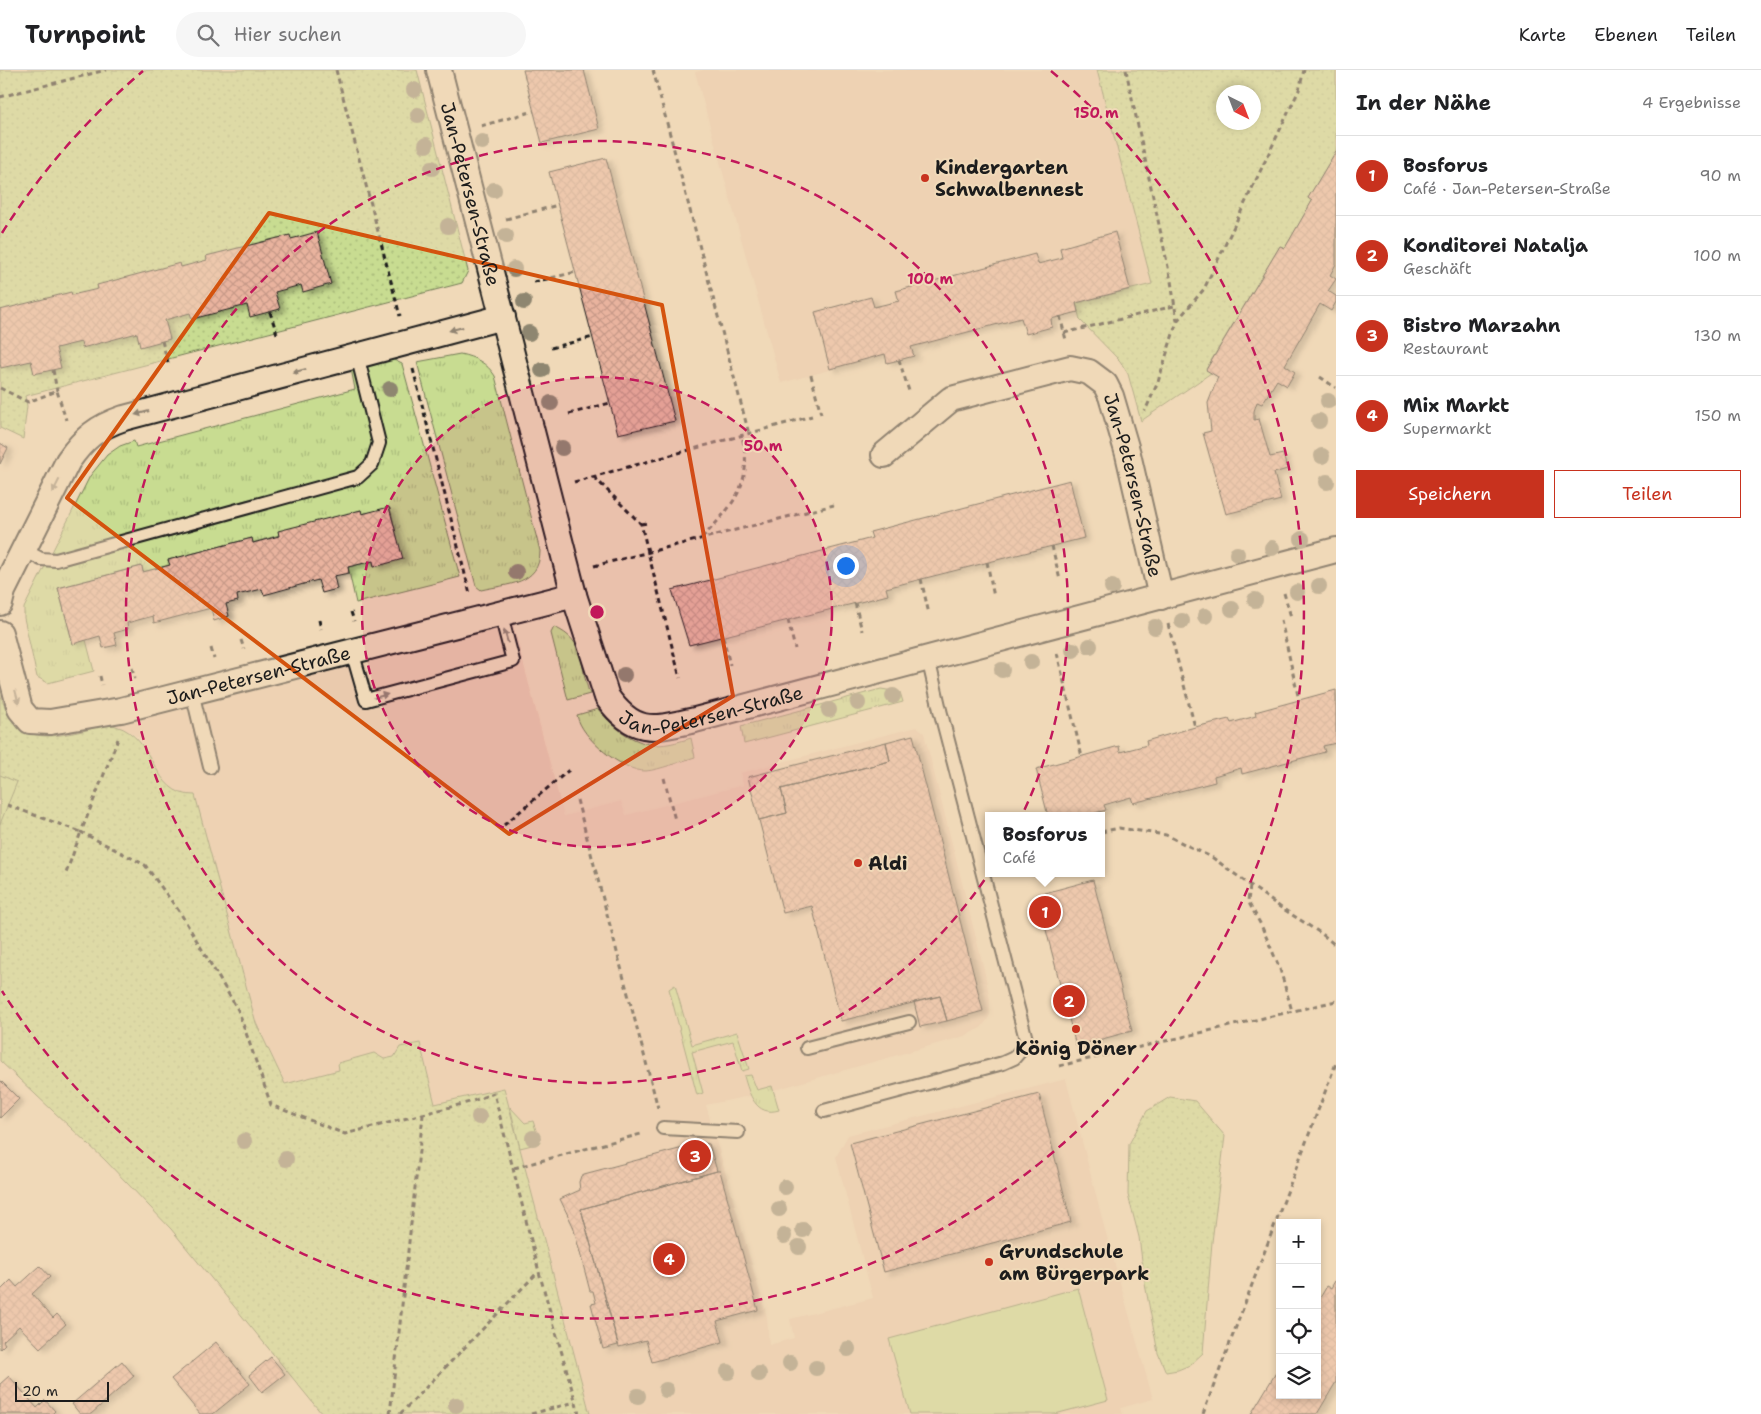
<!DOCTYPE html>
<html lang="de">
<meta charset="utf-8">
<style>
body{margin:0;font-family:"Shantell Sans",sans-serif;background:#f6f6f6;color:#202124}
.controls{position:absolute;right:15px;bottom:15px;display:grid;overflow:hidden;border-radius:0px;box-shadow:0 2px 8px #0003}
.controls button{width:45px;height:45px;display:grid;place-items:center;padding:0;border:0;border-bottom:1px solid #e0e0e0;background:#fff;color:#202124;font:25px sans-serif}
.compass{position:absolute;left:1216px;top:15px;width:45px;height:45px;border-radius:50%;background:#fff;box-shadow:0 2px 8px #0003;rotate:138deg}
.scale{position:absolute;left:15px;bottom:12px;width:94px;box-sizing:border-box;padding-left:5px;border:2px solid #1c1c1c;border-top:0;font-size:14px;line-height:18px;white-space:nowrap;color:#1c1c1c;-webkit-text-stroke:4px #f0d9b8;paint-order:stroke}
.you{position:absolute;left:845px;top:495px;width:18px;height:18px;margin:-12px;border:4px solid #fff;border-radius:50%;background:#1a73e8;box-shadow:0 0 0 8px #1a73e833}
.badge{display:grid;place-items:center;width:32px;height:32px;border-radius:50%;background:#c8321e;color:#fff;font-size:16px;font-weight:700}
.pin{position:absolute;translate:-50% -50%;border:2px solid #fff;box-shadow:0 1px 5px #0006}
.popup{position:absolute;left:985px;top:742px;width:120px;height:65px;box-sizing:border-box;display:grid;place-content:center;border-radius:0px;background:#fff;filter:drop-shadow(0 1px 4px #0005);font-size:16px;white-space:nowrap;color:#757577}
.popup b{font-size:19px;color:#202124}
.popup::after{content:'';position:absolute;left:50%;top:100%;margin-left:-10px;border:10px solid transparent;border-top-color:#fff}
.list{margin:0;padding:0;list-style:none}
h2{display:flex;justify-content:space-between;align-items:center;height:65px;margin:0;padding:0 20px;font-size:21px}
h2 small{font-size:16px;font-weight:400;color:#757577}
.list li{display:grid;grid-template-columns:32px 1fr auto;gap:15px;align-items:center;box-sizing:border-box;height:80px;padding:0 20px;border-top:1px solid #e0e0e0}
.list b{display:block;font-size:19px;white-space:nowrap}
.list p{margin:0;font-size:16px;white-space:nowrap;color:#757577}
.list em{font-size:16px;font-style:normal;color:#757577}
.actions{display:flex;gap:10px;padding:15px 20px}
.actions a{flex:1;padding:11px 0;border:1px solid #c8321e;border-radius:0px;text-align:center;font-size:18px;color:#c8321e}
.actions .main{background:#c8321e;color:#fff}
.icon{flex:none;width:28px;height:28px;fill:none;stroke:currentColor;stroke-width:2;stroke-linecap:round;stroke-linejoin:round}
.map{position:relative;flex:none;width:1336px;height:1344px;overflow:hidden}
header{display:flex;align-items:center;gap:30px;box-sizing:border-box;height:70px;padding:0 25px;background:#fff;border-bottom:1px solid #e0e0e0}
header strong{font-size:24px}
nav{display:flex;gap:28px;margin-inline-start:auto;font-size:18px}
.search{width:350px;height:45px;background:#f6f6f6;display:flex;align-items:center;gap:12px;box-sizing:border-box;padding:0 18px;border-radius:28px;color:#757577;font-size:19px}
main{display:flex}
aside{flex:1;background:#fff}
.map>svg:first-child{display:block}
.built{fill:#eacaad}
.grass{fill:url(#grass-tufts);stroke:#727c56}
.park{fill:url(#park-dots);stroke:#727c56;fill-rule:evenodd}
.pitch{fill:#c8dc91;stroke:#727c56}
.building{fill:url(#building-cross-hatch);stroke:#1c1c1c;filter:url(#shadow)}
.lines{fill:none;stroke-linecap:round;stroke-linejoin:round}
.lane-casing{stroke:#1c1c1c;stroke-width:16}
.street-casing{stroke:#1c1c1c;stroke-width:28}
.path{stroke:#1c1c1c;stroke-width:3;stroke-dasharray:5 4;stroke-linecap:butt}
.lane{stroke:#f0d9b8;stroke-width:12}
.street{stroke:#f0d9b8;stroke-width:24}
.tree{fill:#8e866f}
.oneway{fill:#918472}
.marked{fill:none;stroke:#d4530e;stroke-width:4;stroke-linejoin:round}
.ring{fill:none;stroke:#c2185b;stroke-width:2.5;stroke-dasharray:9 6}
.poi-dot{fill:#c8321e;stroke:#f0d9b8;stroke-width:2}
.labels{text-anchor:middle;stroke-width:4;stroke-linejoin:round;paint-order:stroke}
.poi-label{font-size:19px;font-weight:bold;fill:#1c1c1c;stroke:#f0d9b8;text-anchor:start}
.street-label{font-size:19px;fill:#1c1c1c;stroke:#f0d9b8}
.centre{fill:#c2185b;stroke:#f0d9b8;stroke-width:2.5}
.ring-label{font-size:15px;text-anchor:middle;font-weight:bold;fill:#c2185b;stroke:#f0d9b8;stroke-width:4;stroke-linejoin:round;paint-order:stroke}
</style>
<header>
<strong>Turnpoint</strong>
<div class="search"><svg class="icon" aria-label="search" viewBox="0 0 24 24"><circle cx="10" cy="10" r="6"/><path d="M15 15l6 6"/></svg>Hier suchen</div>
<nav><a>Karte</a><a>Ebenen</a><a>Teilen</a></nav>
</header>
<main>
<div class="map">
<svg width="1336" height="1344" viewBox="0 0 1336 1344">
<defs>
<pattern id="grass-tufts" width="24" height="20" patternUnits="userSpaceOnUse" patternTransform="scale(1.25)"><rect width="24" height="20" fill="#c8dc91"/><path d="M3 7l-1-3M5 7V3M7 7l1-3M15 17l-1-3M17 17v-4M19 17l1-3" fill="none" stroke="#abbc7c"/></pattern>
<pattern id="park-dots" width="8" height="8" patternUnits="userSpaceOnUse" patternTransform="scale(1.25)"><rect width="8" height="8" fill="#c8dc91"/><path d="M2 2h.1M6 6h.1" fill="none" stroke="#abbc7c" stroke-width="1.8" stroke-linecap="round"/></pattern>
<pattern id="building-cross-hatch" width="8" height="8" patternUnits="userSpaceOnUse" patternTransform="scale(1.25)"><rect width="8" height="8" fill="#e9b39e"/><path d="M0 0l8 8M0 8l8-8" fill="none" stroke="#c79988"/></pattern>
<filter id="shadow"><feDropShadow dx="5.5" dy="3" stdDeviation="2.5" flood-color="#0004"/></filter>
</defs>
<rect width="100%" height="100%" fill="#f0d9b8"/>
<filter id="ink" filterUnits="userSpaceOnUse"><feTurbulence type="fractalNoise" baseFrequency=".02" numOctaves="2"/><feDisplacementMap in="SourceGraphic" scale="10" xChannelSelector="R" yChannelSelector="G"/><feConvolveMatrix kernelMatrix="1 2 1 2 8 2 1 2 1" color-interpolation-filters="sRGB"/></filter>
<g filter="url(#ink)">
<path class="built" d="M704 0H1097L1152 214 781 313 695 2Z
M512 550 564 746 621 731 626 745 743 715 740 703 916 657 924 663 984 899 990 929V944L988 949 981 958 965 966 764 1023 706 1035 767 1247 769 1275 794 1268 790 1249 873 1228 836 1087 848 1065 1066 1009 1104 1156 1153 1329 1121 1338 1123 1344H590L504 1018 435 1034 420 973 400 977 394 987 384 989 338 993 340 1000 285 1014 256 953 185 726 174 721 164 712 139 668 129 661 104 654Z"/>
<path class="grass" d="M460 284C475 287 487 293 495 306L540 481C540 515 507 514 481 520L476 516 417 292Z
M392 289 402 294 460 507 356 533 348 497 373 491 374 497 402 489 390 438 362 444 361 440 253 473 252 468 168 490 170 495 143 502 141 496 58 518 73 574 86 570 94 601 48 613 37 607 24 548V538L90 406 107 385 120 376 134 371 136 377 355 319 351 299Z
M554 557C588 572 578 595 590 624L568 630 551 563Z
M881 619 900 622 903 632 744 674 741 656Z
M598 639C611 655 628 670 649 674 662 677 678 672 691 668L695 687C682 691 659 700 646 701 623 702 581 668 577 645Z
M675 915 692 975 737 962 749 999 742 1001 733 971 692 982 703 1023 697 1025 669 919Z
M751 1005 757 1020 772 1016 779 1040C756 1047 749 1024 744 1006Z
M510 1037 525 1053 533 1051 540 1073 520 1078Z"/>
<path class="park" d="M0 0H417L468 201 462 213 25 326 27 336 23 369 0 358Z
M1097 0H1336V81L1308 128 1312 131 1285 178 1280 176 1206 299 1211 303 1141 351 1128 304 1120 291 1080 250 1076 233 1152 214ZM1224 22H1254V52H1224Z
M0 622C13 673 43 670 87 660 97 657 105 652 116 656 157 668 151 726 195 725L256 953 285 1014 339 1000 338 993 374 983 384 989 394 987 400 977 420 973 435 1034 504 1018 590 1344H322L171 1159 105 1090 0 991Z
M1170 1027 1195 1031 1225 1066 1212 1172 1203 1283 1190 1295 1178 1300 1166 1302 1158 1283 1145 1214 1139 1167 1128 1125 1129 1074 1147 1041Z"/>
<path class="pitch" d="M0 705 17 712 0 754Z
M1078 1218 1108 1330 1055 1344H910L889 1269Z"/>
<path class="building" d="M523 0H584L599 59 542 73Z
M1336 81V194L1330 205 1336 209 1328 221 1336 226V232L1331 241 1320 234 1285 295 1295 302 1287 316 1277 310 1262 334 1257 332 1254 341V350L1259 349 1270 387 1283 384 1287 399 1274 403 1281 430 1226 444 1203 363 1211 361 1208 333 1218 307 1206 300 1280 176 1285 178 1312 131 1308 128Z
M606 88 675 351 618 364 549 102Z
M317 162 331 214 303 222 301 215 275 222 280 239 250 247 247 235 192 249 190 243 165 250 170 269 140 277 137 263 82 278 81 272 56 278 61 298 34 304 31 291 1 298 0 293V240L71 222 72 225 98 219 97 215 180 193 181 197 207 190 206 186 290 165 291 169Z
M1115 162 1130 219 1076 233 1078 242 1051 249 1052 257 1026 264 1021 248 911 277 914 286 899 290 887 293 885 284 830 299 815 242 871 227 874 237 899 231 896 221 1035 184 1038 194 1062 188 1060 178Z
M0 373 8 378 0 394Z
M1070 410 1084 468 886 518 888 525 689 575 672 520 872 468 870 462Z
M389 437 403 489 374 497 373 491 348 497 349 503 334 506 337 519 322 523 318 510 264 525 262 519 237 525 238 531 226 534 229 546 214 551 211 538 154 553 153 546 127 553 128 559 114 563 117 575 103 578 100 566 73 574 58 518 142 496 143 502 170 495 168 490 252 468 253 473 279 466 278 461 361 440 362 444Z
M1336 620V673L1323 676 1325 682 1242 704 1241 698 1214 706 1215 712 1133 733 1131 727 1104 735 1106 740 1084 746H1048L1036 699 1119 676 1120 682 1147 675 1146 671 1195 657 1229 649 1231 653 1256 646 1255 642Z
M913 665 983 941 947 951 940 926 841 951 812 836 783 843 759 750 787 743 781 719 890 691 886 672Z
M886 672 890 691 781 719 787 743 759 750 748 707Z
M1093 810 1132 961 1076 976 1037 825Z
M940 926 947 951 920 957 914 932Z
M0 1010 19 1029 0 1048Z
M1039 1024 1071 1152 884 1202 850 1073Z
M702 1073 709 1074 717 1101 581 1139 618 1275 603 1279 591 1234 596 1233 593 1221H590L573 1156 560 1129 580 1120 579 1112 581 1106 584 1104Z
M717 1101H720L758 1240 717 1251 723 1272 652 1292 646 1270 619 1277 581 1139Z
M40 1196 50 1207 32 1224 53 1248 57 1244 66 1254 40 1278 19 1256 3 1271 5 1274 0 1279V1221L11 1210 17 1217Z
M1336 1209V1312L1317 1344H1251L1280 1296V1325H1317V1233L1327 1216 1331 1218Z
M216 1272 250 1314 213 1344H200L171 1309Z
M271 1287 285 1304 262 1322 249 1305Z
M122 1291 134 1306 91 1344H80L72 1334Z
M9 1306 37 1338 45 1330 55 1341 52 1344H0V1314Z"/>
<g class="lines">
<g class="lane-casing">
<path id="lane" d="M24 480 41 489 56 490 358 407 372 394 379 373 357 285
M352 581 366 630 513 591 501 545
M192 622 210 697
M807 978 909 952
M824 1041 1003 993 1014 988 1027 973 940 640 928 588
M663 1058 738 1062"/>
</g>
<g class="street-casing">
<g id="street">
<path id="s1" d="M439 0 574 525 607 627C635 666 654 659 695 650L1336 480"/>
<path id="s2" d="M884 385 951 329 1070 298 1089 302 1105 314 1111 326 1128 384 1161 527"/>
<path d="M0 533 3 521 68 391C84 368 97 357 124 348L503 247"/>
<path id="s3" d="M0 563 20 639 30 651 50 652 121 640 574 525"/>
</g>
</g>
<path class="path" d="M336 0 400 246
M653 0 749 364
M1126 0 1171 211 1177 251 1158 312 1145 341
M0 27 106 0
M481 56 534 41
M506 149 558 135
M534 212 576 202
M270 242 277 264
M1060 246 1066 270
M1177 251 1204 219 1299 20 1304 0
M1064 263 1174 236
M162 271 168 293
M551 278 593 267
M899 290 909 321
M413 299 470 524
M53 300 57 321
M811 305 821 344
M1320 307 1336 318
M0 318 28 332 57 321 66 350
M569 344 610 333
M594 407 641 454 680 608
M574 412 812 346
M641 454 647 453
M702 468C733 435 754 414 742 366
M1052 476 1060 510
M987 492 994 527
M594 496 834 435
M921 509 929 544
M1284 523 1291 547
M855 533 862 561
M351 542 354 551
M319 550 321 559
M788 550 795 579
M1281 550 1299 630
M1168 554 1195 657
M723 567 730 595
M241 570 244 579
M211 578 214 589
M1057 583 1082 687
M132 598 135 609
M100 606 102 615
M118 669 81 762 145 795 181 844 238 940 271 1035 345 1064 470 1032 494 1023 539 1202 579 1344
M664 708 675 750
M577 730 658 1038
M7 735 81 762 65 806
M504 755 569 700
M1101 762 1119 758 1166 765 1213 788 1280 837 1322 864 1336 876
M1250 816 1248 831 1261 855 1280 899 1292 941
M1059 996 1336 931
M514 1098 641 1064
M390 1344 423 1045
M400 1344 538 1202
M531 1344 575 1332
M1203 1344 1336 993"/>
<use href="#lane" class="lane"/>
<use href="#street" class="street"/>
</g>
<g class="tree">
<circle cx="414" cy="20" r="8"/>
<circle cx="418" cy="45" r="8"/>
<circle cx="482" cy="72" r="8"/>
<circle cx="426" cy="75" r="8"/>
<circle cx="432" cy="98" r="8"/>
<circle cx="494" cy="120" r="8"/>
<circle cx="448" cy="156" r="8"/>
<circle cx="506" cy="166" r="8"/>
<circle cx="514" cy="199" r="8"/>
<circle cx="524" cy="232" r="8"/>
<circle cx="529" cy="263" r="8"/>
<circle cx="542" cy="300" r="8"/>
<circle cx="390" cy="319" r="8"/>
<circle cx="1328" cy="331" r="8"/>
<circle cx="551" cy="333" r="8"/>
<circle cx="1319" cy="351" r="8"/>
<circle cx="562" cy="378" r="8"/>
<circle cx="1322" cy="386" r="8"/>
<circle cx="1327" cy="412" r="8"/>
<circle cx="1302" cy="469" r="8"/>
<circle cx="1272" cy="478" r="8"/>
<circle cx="1237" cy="484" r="8"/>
<circle cx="516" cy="502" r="8"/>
<circle cx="1319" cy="516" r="8"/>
<circle cx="1112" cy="517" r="8"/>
<circle cx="1297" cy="522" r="8"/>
<circle cx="1255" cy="530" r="8"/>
<circle cx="1232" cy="539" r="8"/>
<circle cx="1205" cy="546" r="8"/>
<circle cx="1182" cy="551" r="8"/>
<circle cx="1155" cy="557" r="8"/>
<circle cx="1090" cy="576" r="8"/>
<circle cx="1073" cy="580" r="8"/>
<circle cx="1031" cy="592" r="8"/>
<circle cx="1002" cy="600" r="8"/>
<circle cx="624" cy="605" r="8"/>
<circle cx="893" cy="626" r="8"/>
<circle cx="858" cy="633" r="8"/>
<circle cx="829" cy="640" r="8"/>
<circle cx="479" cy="1047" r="8"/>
<circle cx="533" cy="1068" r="8"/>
<circle cx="244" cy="1071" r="8"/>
<circle cx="286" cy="1089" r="8"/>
<circle cx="785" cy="1117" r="8"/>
<circle cx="779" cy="1139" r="8"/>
<circle cx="803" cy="1160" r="8"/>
<circle cx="784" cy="1166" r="8"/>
<circle cx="799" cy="1177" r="8"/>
<circle cx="848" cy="1279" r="8"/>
<circle cx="790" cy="1293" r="8"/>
<circle cx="816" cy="1298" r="8"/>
<circle cx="728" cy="1302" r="8"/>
<circle cx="759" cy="1304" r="8"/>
<circle cx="666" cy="1320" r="8"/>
<circle cx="638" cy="1326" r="8"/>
<circle cx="456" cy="1335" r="8"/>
</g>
<defs><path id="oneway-solid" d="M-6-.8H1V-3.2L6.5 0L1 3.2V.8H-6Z" transform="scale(1.25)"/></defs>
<g class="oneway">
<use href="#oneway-solid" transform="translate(456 259) rotate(165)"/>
<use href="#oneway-solid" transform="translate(299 301) rotate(165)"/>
<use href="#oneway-solid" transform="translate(142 343) rotate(165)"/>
<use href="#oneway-solid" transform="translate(56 416) rotate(117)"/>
<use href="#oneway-solid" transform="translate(506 566) rotate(-106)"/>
<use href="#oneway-solid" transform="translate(381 626) rotate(-15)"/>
<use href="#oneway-solid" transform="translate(17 627) rotate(75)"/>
</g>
</g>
<path d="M0 0H1336V1344H0ZM269 143 662 235 733 626 509 764 67 428Z" fill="#f0d9b8" fill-opacity=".55" fill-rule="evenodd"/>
<path class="marked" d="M269 143 662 235 733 626 509 764 67 428Z"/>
<circle cx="597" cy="542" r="235" fill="#c2185b" fill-opacity=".12"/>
<g class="ring">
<circle cx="597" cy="542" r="235"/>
<circle cx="597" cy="542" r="471"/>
<path d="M2 163A706 706 0 0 1 143 1M1051 1A706 706 0 1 1 2 921"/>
</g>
<g class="poi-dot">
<circle cx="925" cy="108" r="5"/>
<circle cx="858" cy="793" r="5"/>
<circle cx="1076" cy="959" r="5"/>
<circle cx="989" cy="1192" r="5"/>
</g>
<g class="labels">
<g class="poi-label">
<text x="935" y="104">Kindergarten<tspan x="935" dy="22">Schwalbennest</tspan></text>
<text x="868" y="800">Aldi</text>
<text x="1076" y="985" text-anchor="middle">König Döner</text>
<text x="999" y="1188">Grundschule<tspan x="999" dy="22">am Bürgerpark</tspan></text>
</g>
<g class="street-label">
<text dy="7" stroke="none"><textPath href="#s1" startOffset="128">Jan-Petersen-Straße</textPath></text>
<text dy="7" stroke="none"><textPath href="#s2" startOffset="355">Jan-Petersen-Straße</textPath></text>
<text dy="7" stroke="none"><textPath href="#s3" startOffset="328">Jan-Petersen-Straße</textPath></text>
<text dy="7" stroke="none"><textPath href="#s1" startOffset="766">Jan-Petersen-Straße</textPath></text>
</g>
</g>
<circle cx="597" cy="542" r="8" class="centre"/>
<g class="ring-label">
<text x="1096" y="48">150 m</text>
<text x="930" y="214">100 m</text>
<text x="763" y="381">50 m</text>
</g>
</svg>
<div class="controls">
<button>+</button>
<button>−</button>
<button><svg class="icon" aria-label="locate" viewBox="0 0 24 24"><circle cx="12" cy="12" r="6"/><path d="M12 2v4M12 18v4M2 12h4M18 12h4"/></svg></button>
<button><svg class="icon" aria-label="layers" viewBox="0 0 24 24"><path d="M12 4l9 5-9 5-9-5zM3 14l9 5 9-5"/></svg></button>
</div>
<svg class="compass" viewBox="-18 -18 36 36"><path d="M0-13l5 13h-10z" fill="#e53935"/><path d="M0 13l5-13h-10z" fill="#757577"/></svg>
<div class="scale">20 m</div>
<div class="you"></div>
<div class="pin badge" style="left:1045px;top:842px">1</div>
<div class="popup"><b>Bosforus</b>Café</div>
<div class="pin badge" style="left:1069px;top:931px">2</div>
<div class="pin badge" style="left:695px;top:1086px">3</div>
<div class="pin badge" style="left:669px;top:1189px">4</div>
</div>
<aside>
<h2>In der Nähe<small>4 Ergebnisse</small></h2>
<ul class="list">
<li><span class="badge">1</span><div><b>Bosforus</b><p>Café · Jan-Petersen-Straße</p></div><em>90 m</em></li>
<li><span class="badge">2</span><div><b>Konditorei Natalja</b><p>Geschäft</p></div><em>100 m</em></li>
<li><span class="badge">3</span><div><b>Bistro Marzahn</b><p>Restaurant</p></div><em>130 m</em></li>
<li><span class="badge">4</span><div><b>Mix Markt</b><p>Supermarkt</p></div><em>150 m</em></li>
</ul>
<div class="actions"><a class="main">Speichern</a><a>Teilen</a></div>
</aside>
</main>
